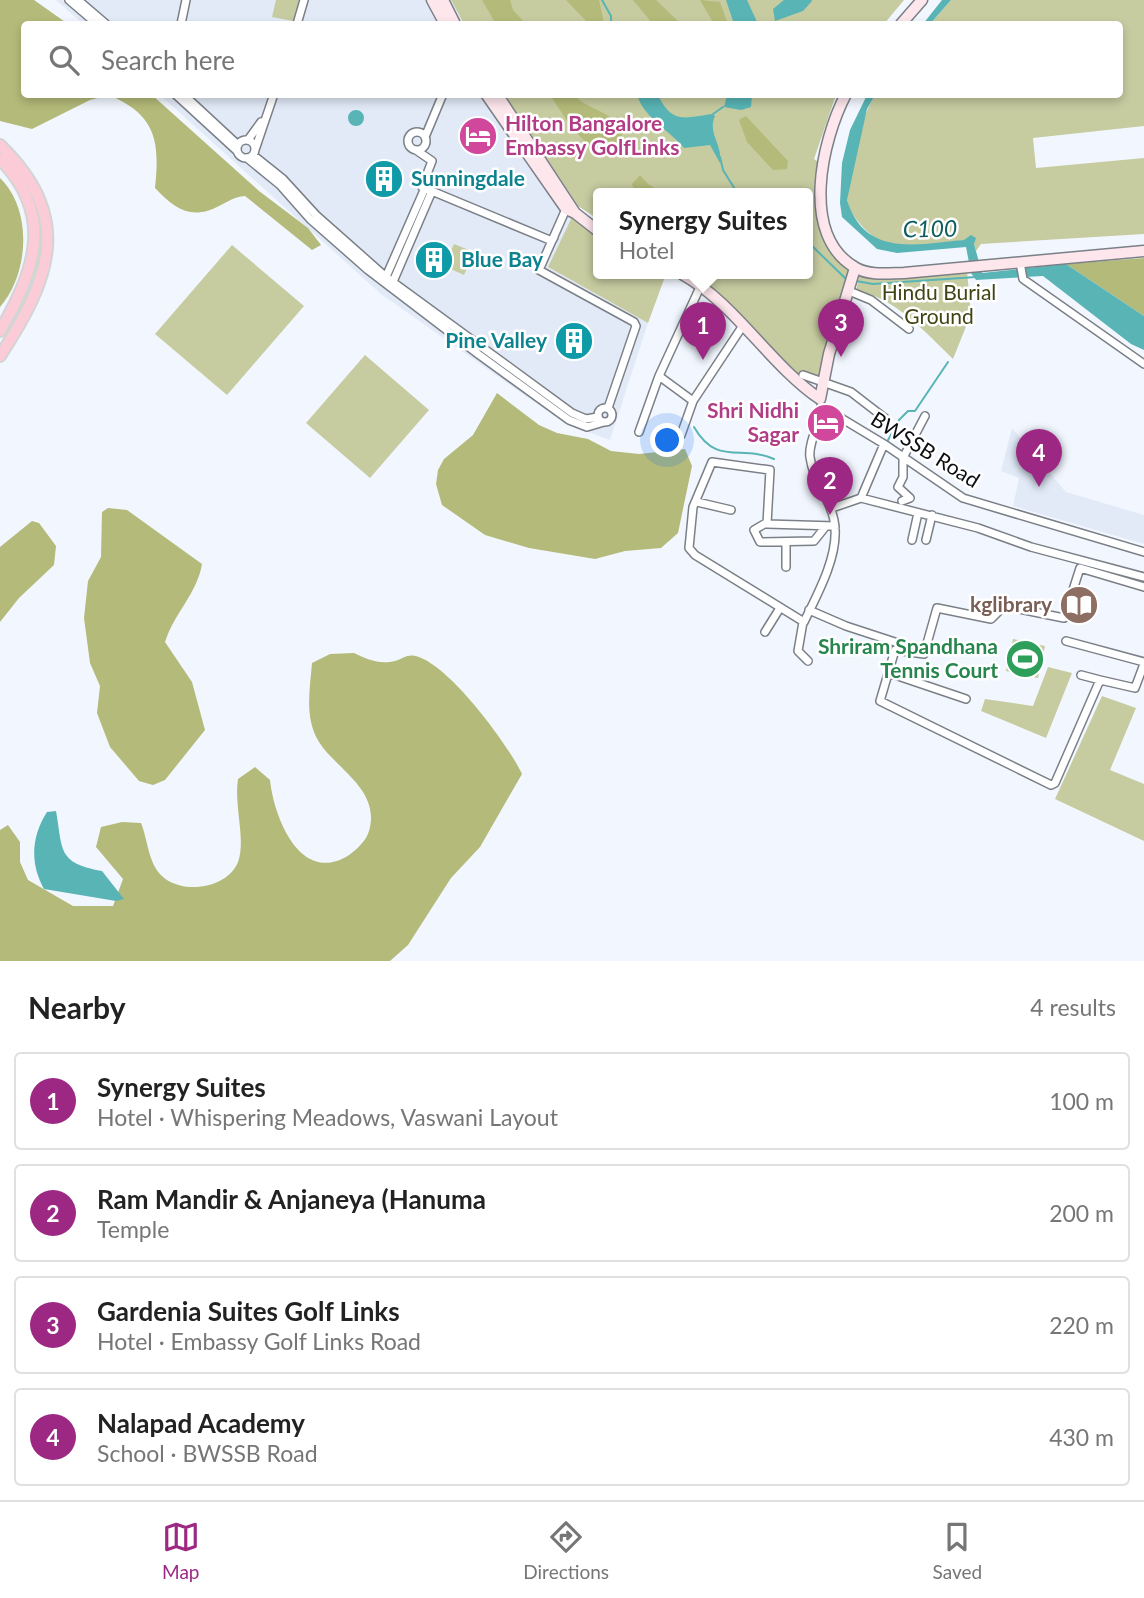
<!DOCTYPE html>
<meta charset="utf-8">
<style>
body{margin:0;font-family:Lato,sans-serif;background:#f6f6f6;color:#222}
.you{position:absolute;left:668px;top:441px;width:24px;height:24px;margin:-18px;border:5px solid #fff;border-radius:50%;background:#1a73e8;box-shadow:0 0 0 10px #1a73e833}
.badge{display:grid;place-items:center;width:46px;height:46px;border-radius:50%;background:#9c2883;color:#fff;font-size:23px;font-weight:700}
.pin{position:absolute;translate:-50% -58px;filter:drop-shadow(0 2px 4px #0008)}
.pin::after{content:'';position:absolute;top:37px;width:24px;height:21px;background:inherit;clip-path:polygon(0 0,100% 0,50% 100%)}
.popup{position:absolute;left:593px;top:188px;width:220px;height:91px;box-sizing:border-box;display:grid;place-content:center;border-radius:7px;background:#fff;filter:drop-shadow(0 2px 5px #0005);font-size:23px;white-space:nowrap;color:#767676}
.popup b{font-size:26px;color:#222}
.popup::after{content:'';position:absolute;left:50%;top:100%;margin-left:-14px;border:14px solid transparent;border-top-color:#fff}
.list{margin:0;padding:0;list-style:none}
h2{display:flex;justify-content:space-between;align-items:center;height:91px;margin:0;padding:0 28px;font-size:30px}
h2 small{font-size:23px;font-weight:400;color:#767676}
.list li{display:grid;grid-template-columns:46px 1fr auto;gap:21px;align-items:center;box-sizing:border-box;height:98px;margin:0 14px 14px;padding:0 14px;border:2px solid #e0e0e0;border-radius:7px}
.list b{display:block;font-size:26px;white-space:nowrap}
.list p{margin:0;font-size:23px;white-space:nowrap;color:#767676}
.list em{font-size:23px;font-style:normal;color:#767676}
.icon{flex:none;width:38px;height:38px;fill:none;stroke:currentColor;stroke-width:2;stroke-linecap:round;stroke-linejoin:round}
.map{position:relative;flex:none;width:1144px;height:961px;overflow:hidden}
.search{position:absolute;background:#fff;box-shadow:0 4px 10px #0003;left:21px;right:21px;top:21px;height:77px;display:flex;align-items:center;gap:18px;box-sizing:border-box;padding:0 24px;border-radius:7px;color:#767676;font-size:26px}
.sheet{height:539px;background:#fff}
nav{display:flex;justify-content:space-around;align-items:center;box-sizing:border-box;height:98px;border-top:2px solid #e0e0e0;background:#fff;font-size:19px;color:#767676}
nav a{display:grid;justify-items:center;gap:4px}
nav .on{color:#9c2883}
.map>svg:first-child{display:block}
.built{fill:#e2eaf8}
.green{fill:#c6cba0}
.forest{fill:#b4ba79}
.water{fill:#59b4b5}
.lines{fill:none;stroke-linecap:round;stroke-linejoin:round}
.stream{stroke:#59b4b5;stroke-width:2}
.street-casing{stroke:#7b8087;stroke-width:10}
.secondary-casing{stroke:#7b8087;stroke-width:13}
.primary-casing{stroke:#d3d4d4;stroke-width:14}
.street{stroke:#fff;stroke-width:7}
.secondary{stroke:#fde6ec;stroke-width:10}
.primary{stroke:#fbccd8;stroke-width:10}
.labels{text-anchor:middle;stroke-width:5;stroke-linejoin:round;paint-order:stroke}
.hotel-label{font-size:21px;font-weight:bold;fill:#b23c85;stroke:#fff;text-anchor:start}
.culture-label{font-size:21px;font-weight:bold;fill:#0d838f;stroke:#fff;text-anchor:start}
.park-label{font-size:21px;fill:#414412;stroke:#fff}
.street-label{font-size:21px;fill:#0c0e11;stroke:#fff}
.education-label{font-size:21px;font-weight:bold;fill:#785e54;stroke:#fff;text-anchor:end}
.leisure-label{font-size:21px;font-weight:bold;fill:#27864d;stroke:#fff;text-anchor:end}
.water-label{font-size:23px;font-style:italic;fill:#0e5d5f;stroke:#fff}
</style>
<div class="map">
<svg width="1144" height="961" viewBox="0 0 1144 961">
<rect width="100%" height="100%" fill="#f2f7ff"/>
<path class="built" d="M56 0H451L464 24H83Z
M160 95H505L578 206 548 267 648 323 610 440 564 423 381 294Z
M1012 428 1066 492 1144 515V544L1013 506 1019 478 1001 471Z"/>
<path class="green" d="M276 0H299L293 21 272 17Z
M451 0H904L884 24H464Z
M951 0H1144V126L1033 138 1036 168 1144 158V234L981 244 976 251 974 244 965 240C944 242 908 249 889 245 873 241 848 215 847 199 846 174 862 115 875 95L1120 94V24H930Z
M505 95H836L814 159 820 163C809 205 819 241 850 272L825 347 817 384 799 377 705 280 695 274H808V194H598V219L578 206Z
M573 215 598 238V274H666L648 323 548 267Z
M454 244 474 252 464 275 444 266Z
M232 245 304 306 227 395 155 334Z
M967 271 971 314 953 359C925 332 895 297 856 291L859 277Z
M365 355 429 410 370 478 306 423Z
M1013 639 1045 646 1038 678 1006 671Z
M1048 667 1072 673 1046 738 981 711 985 699 1033 706Z
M1102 696 1136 708 1110 770 1144 784V841L1055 799Z"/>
<path class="forest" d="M0 0H34L68 24H24V94L152 95 259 191 308 228 321 245 312 250 245 196C234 197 229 201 219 206 191 221 174 208 155 188 160 141 156 115 109 95L90 100 32 129 0 121Z
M482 0H510L513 10 526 24H496Z
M566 0H599L604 23 589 24Z
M633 0H656L681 24H653Z
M700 0 720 2 728 24H714Z
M550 95H574C590 113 616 108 623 139L611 156C582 148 566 119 550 95Z
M746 116 788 161 787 169 773 170 747 142 739 120Z
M640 175 648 184 665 194H635L632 184Z
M0 178C33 210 29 274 0 307Z
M1144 258V316L1066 264Z
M497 393 539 425 557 433 588 439 611 451 639 454 685 449 692 466 678 533 661 548 625 551 595 559 529 548 485 535 442 505 436 484 438 470 444 459 473 435Z
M108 508 127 510 202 564C197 594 174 613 165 642L192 682 205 730 165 780 153 785 139 781 110 747 97 713 100 686 90 663 84 618 88 581 101 557 102 512Z
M32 521 39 523 56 546 54 565 19 598 0 622V547Z
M354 653C367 659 379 665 395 661 402 659 408 654 415 656 447 662 508 744 522 774L480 847 451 878 408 945 390 961H0V830L8 825 20 842V862L28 880 73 906H113L123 879 96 847 101 827 122 822 141 823C148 840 148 863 162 876 183 896 231 888 239 859 245 836 234 805 238 779L255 767 270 780C274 818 301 886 349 855 357 849 366 841 369 831 381 790 336 769 319 742 304 718 310 689 312 663L330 654Z"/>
<path class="water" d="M726 0H747L758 24H734Z
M784 0H812V1L803 11 775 21 773 9Z
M942 0H951L930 24H923Z
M637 95H658C672 124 684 118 712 114L715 116C707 133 723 145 720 163L710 145 684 148C668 129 645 119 637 95Z
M727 95H752L751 107 741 110 724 107Z
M867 95H875L867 109 847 200C865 258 917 244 964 240L971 235 976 238 974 244 982 273 1066 264 1144 316V350L1131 344 1043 276 976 280 971 273 966 247 897 253 877 249 842 217 840 203 842 163 850 130Z
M348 118a8 8 0 1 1 16 0a8 8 0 1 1-16 0Z
M56 811C63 850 57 863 102 871L124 899 116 901 44 889C30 864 31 837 47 812Z"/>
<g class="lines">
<path class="stream" d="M602 0 611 16V24
M713 114 723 107
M720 157 723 170 738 194
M808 242 847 280
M856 281 873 284 976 277
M694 427C717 467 741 444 774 459
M887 442 899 420 908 411H915L948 362"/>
<g class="street-casing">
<path id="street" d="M69 0 97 24
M78 0 106 24
M181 24 186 0
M297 24 304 0
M175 94 237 151
M183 94 238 145
M408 141a9 9 0 1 1 18 0a9 9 0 1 1-18 0Z
M425 137 443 94
M248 140 261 122
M237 149a9 9 0 1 1 18 0a9 9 0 1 1-18 0Z
M255 150 274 94
M416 150 432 161 422 187 552 241 554 237
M253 155 283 179 316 215 386 277 572 413 586 419 598 417
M247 158 280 185 310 219 368 270 478 354 569 420 587 427 604 422
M566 209 539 270 634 322 636 326 608 408
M1020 262 1023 279 1144 364
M385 279 425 188
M392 284 432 191
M849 291 871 300 909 329
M803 375 851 392 886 419
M659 376 693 401
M821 406 884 444 963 498 1144 552
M598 415a7 7 0 1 1 14 0a7 7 0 1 1-14 0Z
M822 410C819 423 808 444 810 457 813 483 834 502 835 529 837 559 817 595 804 622L695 555 689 548 693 507 712 462 770 470 767 524 835 526
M639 432 659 376 701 285
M681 435 693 401 742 327
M861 498 884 444
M902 501 910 498 898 487 903 477V458L925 416
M697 502 731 510
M832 508 861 498 978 528 1031 547 1144 577
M766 523 754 530 760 542 814 541 826 526
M912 540 918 513
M926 540 932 515
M786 543V567
M1144 587 1080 568 1064 618 1004 606 991 619 937 608 924 654 895 650 880 701 1051 785 1055 783 1100 680 1135 688 1144 664
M809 610 846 626 907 646
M803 622 798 651 808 661
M765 632 780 608
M1066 641 1144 662
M889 673 966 699
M1081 675 1100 680"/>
</g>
<g class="secondary-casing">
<path id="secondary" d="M432 0 445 24
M443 0 455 24
M901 24 922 0
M486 94 566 209 575 213
M497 94 575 213 598 231
M846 94C822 140 799 236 856 268 870 276 890 273 904 273L1144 251
M682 274C735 303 769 364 820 399L829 354 855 268"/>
</g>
<g class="primary-casing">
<path id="primary" d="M0 145C75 218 50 279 0 356
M0 159C56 216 34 272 0 331"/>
</g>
<use href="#street" class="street"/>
<use href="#secondary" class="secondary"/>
<use href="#primary" class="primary"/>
</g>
<defs>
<g id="hotel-disc" transform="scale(2.0125)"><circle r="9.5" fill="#d1479c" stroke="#fff"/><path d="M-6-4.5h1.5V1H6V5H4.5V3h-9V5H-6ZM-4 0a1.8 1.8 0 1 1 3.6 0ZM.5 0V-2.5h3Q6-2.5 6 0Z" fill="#fff"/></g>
<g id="building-disc" transform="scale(2.0125)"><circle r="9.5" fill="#0f9aa8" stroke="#fff"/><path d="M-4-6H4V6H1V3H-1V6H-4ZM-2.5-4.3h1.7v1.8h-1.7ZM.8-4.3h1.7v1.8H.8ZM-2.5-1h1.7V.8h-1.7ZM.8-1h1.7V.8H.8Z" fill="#fff"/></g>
<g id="library-disc" transform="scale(2.0125)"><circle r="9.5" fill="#8d6e63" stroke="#fff"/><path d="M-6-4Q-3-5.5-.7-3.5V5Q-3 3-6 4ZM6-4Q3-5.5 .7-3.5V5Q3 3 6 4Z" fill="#fff"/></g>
<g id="stadium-disc" transform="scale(2.0125)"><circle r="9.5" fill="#2e9e5b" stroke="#fff"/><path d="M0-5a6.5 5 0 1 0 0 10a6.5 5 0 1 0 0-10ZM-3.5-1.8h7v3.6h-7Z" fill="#fff"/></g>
</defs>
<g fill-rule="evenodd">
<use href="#hotel-disc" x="478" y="136"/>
<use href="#building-disc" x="384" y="179"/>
<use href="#building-disc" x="434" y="260"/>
<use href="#building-disc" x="574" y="341"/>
<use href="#hotel-disc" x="826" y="423"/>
<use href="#library-disc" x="1079" y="605"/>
<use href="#stadium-disc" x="1025" y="659"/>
</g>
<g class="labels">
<g class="hotel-label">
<text x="505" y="131">Hilton Bangalore<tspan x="505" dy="24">Embassy GolfLinks</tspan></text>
<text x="799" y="418" text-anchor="end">Shri Nidhi<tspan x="799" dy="24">Sagar</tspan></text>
</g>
<g class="culture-label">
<text x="411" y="186">Sunningdale</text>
<text x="461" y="267">Blue Bay</text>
<text x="547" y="348" text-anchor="end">Pine Valley</text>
</g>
<g class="park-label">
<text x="939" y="300">Hindu Burial<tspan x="939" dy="24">Ground</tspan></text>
</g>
<g class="street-label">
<text transform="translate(925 450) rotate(32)" y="7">BWSSB Road</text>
</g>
<g class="education-label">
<text x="1052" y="612">kglibrary</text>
</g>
<g class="leisure-label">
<text x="998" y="654">Shriram Spandhana<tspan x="998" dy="24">Tennis Court</tspan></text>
</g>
<g class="water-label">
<text transform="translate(930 229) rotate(-1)" y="8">C100</text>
</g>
</g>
</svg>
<div class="you"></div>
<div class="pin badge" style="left:703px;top:360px">1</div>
<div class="popup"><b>Synergy Suites</b>Hotel</div>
<div class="pin badge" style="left:830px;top:515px">2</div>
<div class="pin badge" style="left:841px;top:357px">3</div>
<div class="pin badge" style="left:1039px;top:487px">4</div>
<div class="search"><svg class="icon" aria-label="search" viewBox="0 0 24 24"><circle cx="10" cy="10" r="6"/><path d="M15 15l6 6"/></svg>Search here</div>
</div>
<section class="sheet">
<h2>Nearby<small>4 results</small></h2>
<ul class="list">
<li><span class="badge">1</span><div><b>Synergy Suites</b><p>Hotel · Whispering Meadows, Vaswani Layout</p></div><em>100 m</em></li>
<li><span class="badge">2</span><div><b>Ram Mandir &amp; Anjaneya (Hanuma</b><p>Temple</p></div><em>200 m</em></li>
<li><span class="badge">3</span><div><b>Gardenia Suites Golf Links</b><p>Hotel · Embassy Golf Links Road</p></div><em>220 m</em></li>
<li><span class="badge">4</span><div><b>Nalapad Academy</b><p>School · BWSSB Road</p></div><em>430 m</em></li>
</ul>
</section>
<nav>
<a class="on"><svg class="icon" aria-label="map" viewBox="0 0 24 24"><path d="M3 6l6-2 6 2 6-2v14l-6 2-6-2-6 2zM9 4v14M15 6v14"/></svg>Map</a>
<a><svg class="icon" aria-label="directions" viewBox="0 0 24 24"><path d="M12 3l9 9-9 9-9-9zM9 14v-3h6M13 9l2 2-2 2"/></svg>Directions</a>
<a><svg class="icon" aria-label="saved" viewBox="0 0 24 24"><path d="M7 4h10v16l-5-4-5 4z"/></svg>Saved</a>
</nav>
